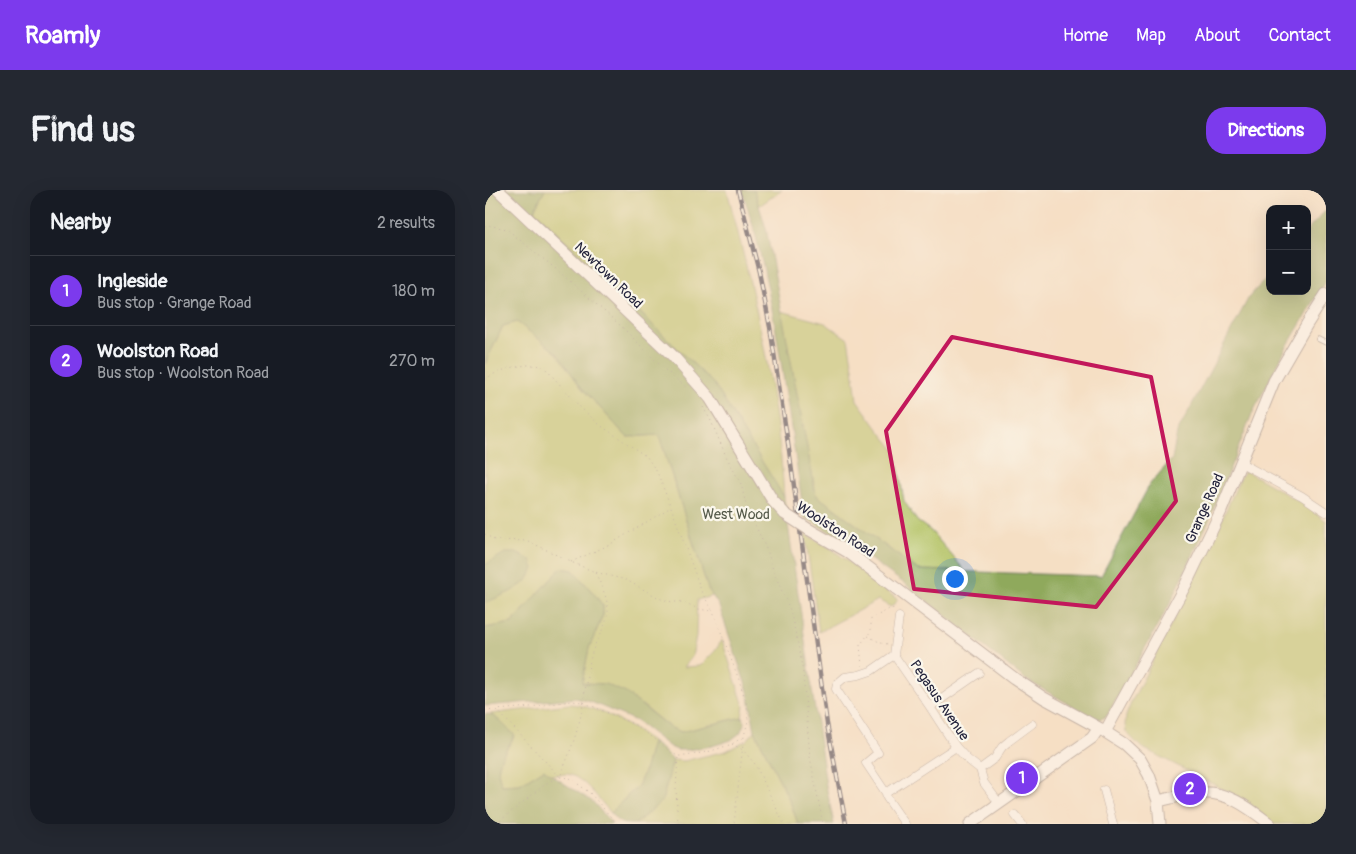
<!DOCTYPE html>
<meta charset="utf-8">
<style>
body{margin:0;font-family:Pangolin,sans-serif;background:#242831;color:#f1f3f6}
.controls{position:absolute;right:15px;top:15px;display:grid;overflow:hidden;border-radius:10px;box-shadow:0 5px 20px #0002}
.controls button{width:45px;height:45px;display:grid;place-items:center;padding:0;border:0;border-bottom:1px solid #363941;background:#171b24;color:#f1f3f6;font:25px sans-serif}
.you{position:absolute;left:469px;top:388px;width:18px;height:18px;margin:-12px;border:4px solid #fff;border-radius:50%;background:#1a73e8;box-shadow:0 0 0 8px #1a73e833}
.badge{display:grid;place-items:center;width:32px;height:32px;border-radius:50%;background:#7c3aed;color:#fff;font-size:16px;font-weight:700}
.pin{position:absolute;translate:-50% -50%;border:2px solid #fff;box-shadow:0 1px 5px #0006}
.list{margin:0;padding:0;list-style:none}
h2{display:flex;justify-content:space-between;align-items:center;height:65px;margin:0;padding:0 20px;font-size:21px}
h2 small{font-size:16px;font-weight:400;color:#9ea1a6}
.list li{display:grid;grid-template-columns:32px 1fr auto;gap:15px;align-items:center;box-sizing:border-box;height:70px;padding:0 20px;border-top:1px solid #363941}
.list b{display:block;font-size:19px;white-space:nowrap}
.list p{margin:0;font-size:16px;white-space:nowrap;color:#9ea1a6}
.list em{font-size:16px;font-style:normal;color:#9ea1a6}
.map{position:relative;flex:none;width:841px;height:634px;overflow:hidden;border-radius:20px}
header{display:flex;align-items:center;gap:30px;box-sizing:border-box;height:70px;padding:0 25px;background:#7c3aed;color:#fff}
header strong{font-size:24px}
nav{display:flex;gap:28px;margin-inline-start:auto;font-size:18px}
.intro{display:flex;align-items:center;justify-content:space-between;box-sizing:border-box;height:120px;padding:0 30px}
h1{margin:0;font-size:35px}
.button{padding:12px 22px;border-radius:20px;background:#7c3aed;color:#fff;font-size:18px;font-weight:700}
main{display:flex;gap:30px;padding:0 30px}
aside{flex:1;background:#171b24;border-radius:20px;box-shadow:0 5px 20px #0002}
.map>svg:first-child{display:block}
.green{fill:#b4c366;stroke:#6b7250}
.forest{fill:#8fa95b;stroke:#58664b}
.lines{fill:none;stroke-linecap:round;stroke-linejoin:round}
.lane-casing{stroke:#8c8080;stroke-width:5.5}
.street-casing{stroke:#8c8080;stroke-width:9}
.secondary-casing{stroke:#8c8080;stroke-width:13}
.path{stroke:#8c8080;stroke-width:1;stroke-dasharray:1 4;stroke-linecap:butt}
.lane{stroke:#fff;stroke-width:4}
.street{stroke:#fff;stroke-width:8}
.secondary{stroke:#fff;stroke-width:11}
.rail-casing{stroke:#22223b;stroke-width:4.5}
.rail{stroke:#fbf7ec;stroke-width:2.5;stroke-dasharray:8;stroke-linecap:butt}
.secondary-bridge-casing{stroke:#8c8080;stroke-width:13;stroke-linecap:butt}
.secondary-bridge{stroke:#fff;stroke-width:11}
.marked{fill:none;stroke:#c2185b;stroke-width:4;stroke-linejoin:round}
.labels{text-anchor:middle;stroke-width:4.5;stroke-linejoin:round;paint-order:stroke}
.street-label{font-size:14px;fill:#22223b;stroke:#fbf7ec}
.park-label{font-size:14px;fill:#555a4a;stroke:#fbf7ec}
</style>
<header>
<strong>Roamly</strong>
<nav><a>Home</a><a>Map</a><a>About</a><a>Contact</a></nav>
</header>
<div class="intro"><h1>Find us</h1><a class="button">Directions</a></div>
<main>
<aside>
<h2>Nearby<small>2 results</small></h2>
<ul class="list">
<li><span class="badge">1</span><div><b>Ingleside</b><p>Bus stop · Grange Road</p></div><em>180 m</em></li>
<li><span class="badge">2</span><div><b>Woolston Road</b><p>Bus stop · Woolston Road</p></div><em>270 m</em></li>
</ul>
</aside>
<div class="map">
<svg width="841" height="634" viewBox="0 0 841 634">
<rect width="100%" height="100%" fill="#fbf7ec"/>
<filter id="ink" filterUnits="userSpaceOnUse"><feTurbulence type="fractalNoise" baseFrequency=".02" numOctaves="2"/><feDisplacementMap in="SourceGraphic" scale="10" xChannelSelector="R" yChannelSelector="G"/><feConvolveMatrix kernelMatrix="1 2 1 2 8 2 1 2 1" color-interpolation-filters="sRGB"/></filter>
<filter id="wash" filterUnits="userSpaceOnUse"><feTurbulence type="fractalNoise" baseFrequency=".0096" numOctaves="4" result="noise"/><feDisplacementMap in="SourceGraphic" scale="20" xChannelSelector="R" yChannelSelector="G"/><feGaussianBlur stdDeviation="1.12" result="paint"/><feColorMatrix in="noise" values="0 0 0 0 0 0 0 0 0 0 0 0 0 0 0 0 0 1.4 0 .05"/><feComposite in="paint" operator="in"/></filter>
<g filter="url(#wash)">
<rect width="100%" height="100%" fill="#f5dfc4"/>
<path class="green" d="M60 0H242C268 100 293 203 299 307L229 194 49 20Z
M269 0H297L274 16Z
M296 121 340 133 363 149 368 178 372 210 393 239 410 260 419 311 432 331 446 341 480 381 433 380 331 305Z
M32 132 72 163 96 197 142 247 174 245 223 399 228 406 212 410 211 446 207 467 199 477 215 476 230 461 237 450 259 516 257 527 196 542 184 537 157 515 120 494 97 493 104 458 118 425V416L110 405 88 380 76 378 27 433 0 438V174L18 136Z
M761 281 820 315 841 331V634H789L759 610 656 557 641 542 640 535 641 526 646 513C684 438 723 364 756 286Z
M320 344 347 359 413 410 406 417 393 410 334 442Z
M84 514C110 515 147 536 167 552L159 582 153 596 129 619 126 623C116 612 98 586 82 584 77 584 71 585 66 585L59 579 35 594 17 595C7 574 20 563 30 545L5 524Z
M270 541 305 611 313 634H150L177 611 188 570 199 571 241 561 262 550Z"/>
<path class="forest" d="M0 0H60L49 20 229 194 299 307 341 595 349 634H313L305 611 270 541 263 501 234 416 223 399 174 245 142 247 96 197 72 163 32 132 18 136 0 174Z
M257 0H269L281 38 331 305 433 380 616 386 665 294 687 269 692 243 764 107 785 84V101H822V41L841 20V91L800 160 767 224 724 330 687 410 622 526 616 529H610L540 489 423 396 358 350 319 327C311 269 302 211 293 153 284 101 274 50 257 0Z
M20 363H31L46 370 49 379 41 392 25 402 0 413V375Z
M76 378 88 380 110 405 118 416V425L104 458 97 493 120 494 141 503 184 537 196 542 257 527 260 532 255 543 246 550 227 556 202 560H192L185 557 151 531 106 512 91 508 0 516V438L27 433Z
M0 524C11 523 21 539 30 545 20 563 7 574 17 595L35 594 59 579 63 583 108 612 127 634H54L52 633 49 634H0Z
M167 552 179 561 188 570 177 611 150 634C138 634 133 634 126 623L129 619 153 596 159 582Z"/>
</g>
<g filter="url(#ink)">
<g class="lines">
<g class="lane-casing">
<path id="lane" d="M833 149 841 153"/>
</g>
<g class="street-casing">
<path id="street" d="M756 273 817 306 841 322
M409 465 414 427
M445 517 494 483
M495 579 510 568 517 557 524 551 547 534
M619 600 628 634
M401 603 471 557
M530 625 537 634
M420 634 402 608 401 603 381 573 393 563 351 499 352 494 360 487 374 485 386 481 409 465 445 517 471 557 482 569 495 579 499 593 514 613"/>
</g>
<g class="secondary-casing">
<path id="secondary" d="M13 0 188 166 225 208 288 311 300 324
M323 339 363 362 529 488 559 508 614 538 639 554 655 569 664 585 673 611 675 634
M620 542 701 394 736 321 789 191 822 134 841 104
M673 611C687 608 701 604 715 603 743 601 764 618 785 634
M485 634 607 548 614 538"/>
</g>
<path class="path" d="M0 37 3 35 22 39 36 51 71 79 136 136 179 179 201 197
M0 189 11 183 24 178 41 175H51L60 178 96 218 115 235 162 267 172 282 186 317 217 403 228 421 254 490 262 515 263 531 259 546 249 634
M218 217 226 231 241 266 256 294 261 315 283 363 288 380 305 420 313 454 318 483 325 567 338 634
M0 344 9 350 43 351 86 372 110 382 141 390 176 409 187 412H199L213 419 227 421
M86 372 124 355 186 317
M383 446 396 453 403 454
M377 476 375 455 386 441V429L406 418 411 419
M12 520 75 587C83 567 91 547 96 525 101 503 101 479 109 457 113 446 122 435 123 422 123 408 116 395 110 382
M0 521 45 517 86 511 98 512 150 535 167 547 187 563 193 566H201L226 561 247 554 258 547
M247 554 258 560 270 574 299 634
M11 634 63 592 75 587 85 588 105 603 132 634
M193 634 191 599 193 566"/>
<use href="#lane" class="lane"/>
<use href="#street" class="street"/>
<use href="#secondary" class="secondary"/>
<g class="rail-casing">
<path id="rail" d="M253 0 274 82 285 137 304 260 342 534 361 634"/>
</g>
<use href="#rail" class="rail"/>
<g class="secondary-bridge-casing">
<path id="secondary-bridge" d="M300 324 323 339"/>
</g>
<use href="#secondary-bridge" class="secondary-bridge"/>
</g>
</g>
<path d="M0 0H841V634H0ZM467 147 666 187 691 311 611 417 429 399 401 241Z" fill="#f5dfc4" fill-opacity=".55" fill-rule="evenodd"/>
<path class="marked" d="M467 147 666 187 691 311 611 417 429 399 401 241Z"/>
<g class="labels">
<g class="street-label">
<text transform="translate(124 85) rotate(44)" y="5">Newtown Road</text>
<text transform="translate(719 318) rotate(-66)" y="5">Grange Road</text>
<text transform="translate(351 339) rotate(33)" y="5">Woolston Road</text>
<text transform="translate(455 510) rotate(56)" y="5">Pegasus Avenue</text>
</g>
<g class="park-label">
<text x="251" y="329">West Wood</text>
</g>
</g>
</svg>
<div class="controls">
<button>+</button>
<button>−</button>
</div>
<div class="you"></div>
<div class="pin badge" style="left:537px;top:588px">1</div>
<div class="pin badge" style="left:705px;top:599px">2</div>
</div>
</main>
